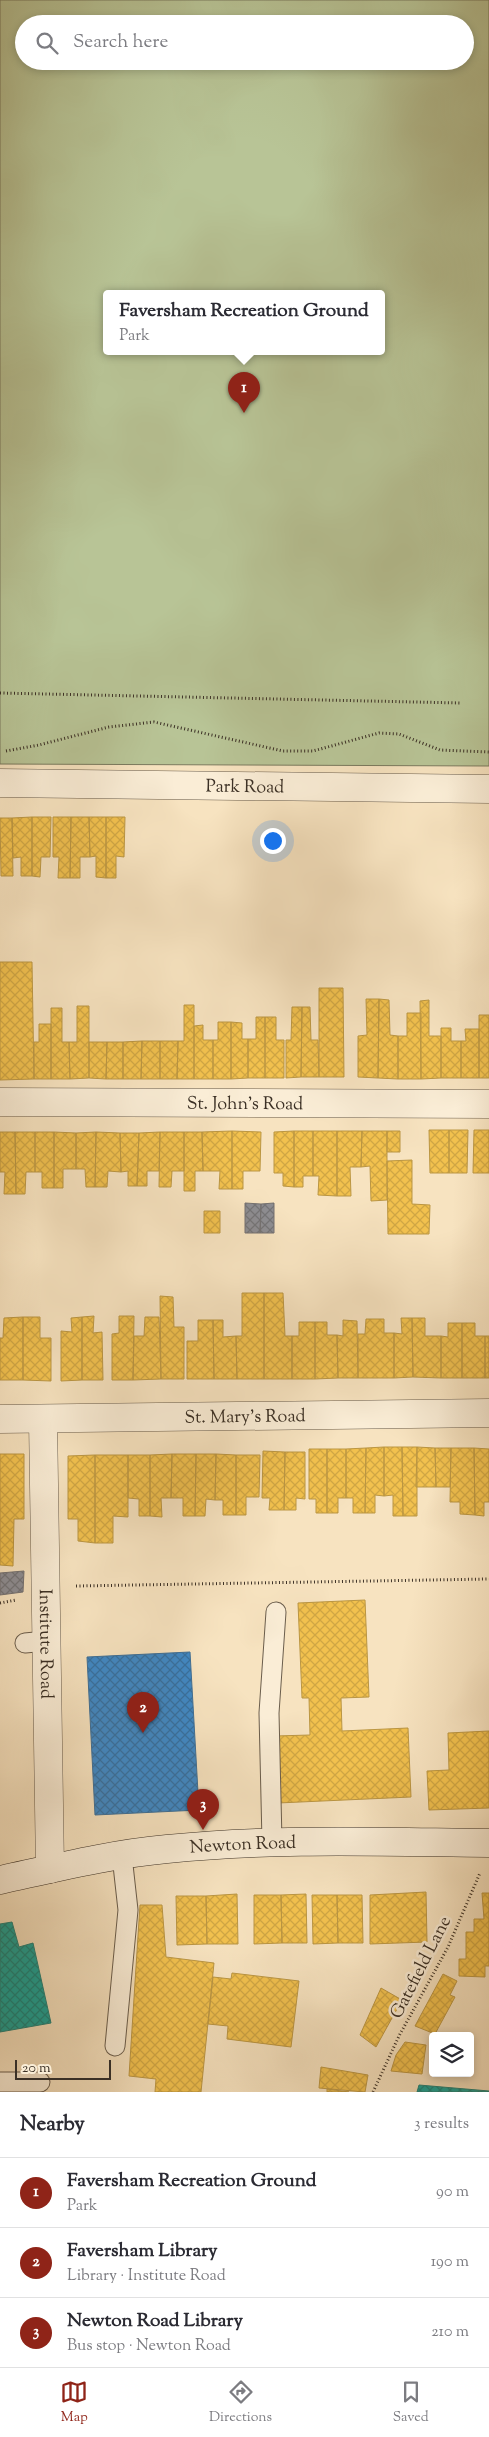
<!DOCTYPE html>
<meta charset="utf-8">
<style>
body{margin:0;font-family:"Sorts Mill Goudy",serif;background:#f2f2f3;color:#2b2b33}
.controls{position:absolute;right:15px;bottom:15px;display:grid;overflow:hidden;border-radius:5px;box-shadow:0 2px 8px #0003}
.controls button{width:45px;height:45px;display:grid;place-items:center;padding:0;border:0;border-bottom:1px solid #e1e1e2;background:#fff;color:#2b2b33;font:25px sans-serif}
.scale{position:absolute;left:15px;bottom:12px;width:96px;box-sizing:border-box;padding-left:5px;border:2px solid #3b3025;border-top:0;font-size:14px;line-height:18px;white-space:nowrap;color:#3b3025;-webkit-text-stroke:4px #faedd6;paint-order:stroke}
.you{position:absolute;left:272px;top:840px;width:18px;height:18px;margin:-12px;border:4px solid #fff;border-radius:50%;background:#1a73e8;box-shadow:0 0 0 8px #1a73e833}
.badge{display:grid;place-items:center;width:32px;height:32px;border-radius:50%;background:#8f2418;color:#fff;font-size:16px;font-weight:700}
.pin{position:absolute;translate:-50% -41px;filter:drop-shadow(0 1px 2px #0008)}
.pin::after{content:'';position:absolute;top:26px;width:18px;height:15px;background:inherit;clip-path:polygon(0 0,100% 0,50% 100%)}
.popup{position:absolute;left:103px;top:290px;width:282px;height:65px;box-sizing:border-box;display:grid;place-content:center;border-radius:5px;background:#fff;filter:drop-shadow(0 1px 4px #0005);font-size:16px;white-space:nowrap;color:#7c7c81}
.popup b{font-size:19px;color:#2b2b33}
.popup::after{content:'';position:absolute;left:50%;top:100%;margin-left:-10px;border:10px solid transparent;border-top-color:#fff}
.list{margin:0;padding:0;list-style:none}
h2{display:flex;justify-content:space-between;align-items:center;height:65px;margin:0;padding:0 20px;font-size:21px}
h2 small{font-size:16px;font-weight:400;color:#7c7c81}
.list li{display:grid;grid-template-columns:32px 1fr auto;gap:15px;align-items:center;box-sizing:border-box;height:70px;padding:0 20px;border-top:1px solid #e1e1e2}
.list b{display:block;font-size:19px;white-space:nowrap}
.list p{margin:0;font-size:16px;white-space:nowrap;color:#7c7c81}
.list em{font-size:16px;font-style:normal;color:#7c7c81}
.icon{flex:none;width:28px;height:28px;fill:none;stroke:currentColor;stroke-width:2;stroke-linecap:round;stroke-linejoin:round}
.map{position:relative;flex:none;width:489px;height:2092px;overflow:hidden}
.search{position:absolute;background:#fff;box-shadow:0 2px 8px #0003;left:15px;right:15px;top:15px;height:55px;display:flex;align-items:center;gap:12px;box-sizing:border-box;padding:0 18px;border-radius:28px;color:#7c7c81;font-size:19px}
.sheet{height:275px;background:#fff}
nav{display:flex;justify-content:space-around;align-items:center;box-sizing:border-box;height:70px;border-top:1px solid #e1e1e2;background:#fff;font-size:14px;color:#7c7c81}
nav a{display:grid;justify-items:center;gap:2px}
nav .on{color:#8f2418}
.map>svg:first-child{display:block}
.green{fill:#b8c496;stroke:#7a7a5e;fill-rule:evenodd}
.homes{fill:url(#homes-cross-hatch);stroke:#bb9642}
.schools{fill:url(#schools-cross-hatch);stroke:#3e6e95}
.public{fill:url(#public-cross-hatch);stroke:#228076}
.industry{fill:url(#industry-cross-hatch);stroke:#747171}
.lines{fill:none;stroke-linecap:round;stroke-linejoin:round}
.lane-casing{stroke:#6a5d4c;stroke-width:21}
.street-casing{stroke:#6a5d4c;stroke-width:29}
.secondary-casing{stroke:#3b3025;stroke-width:29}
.path{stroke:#3b3025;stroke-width:3;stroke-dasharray:1 2.5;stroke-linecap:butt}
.lane{stroke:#faedd6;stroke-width:19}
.street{stroke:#faedd6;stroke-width:28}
.secondary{stroke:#faedd6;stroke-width:28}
.labels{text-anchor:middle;stroke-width:5;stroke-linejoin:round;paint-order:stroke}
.street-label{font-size:18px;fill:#3b3025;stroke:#faedd6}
</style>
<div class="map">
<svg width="489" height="2092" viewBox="0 0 489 2092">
<defs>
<pattern id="homes-cross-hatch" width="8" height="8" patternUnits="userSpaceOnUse" patternTransform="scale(1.25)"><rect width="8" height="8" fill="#f2c14e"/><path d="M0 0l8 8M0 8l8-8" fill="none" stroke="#d0a644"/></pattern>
<pattern id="schools-cross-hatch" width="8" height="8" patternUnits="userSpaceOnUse" patternTransform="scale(1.25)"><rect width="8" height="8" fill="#3f88c5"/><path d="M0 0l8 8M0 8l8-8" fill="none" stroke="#3670a0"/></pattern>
<pattern id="public-cross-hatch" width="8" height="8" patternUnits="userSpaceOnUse" patternTransform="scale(1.25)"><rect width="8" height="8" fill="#17a398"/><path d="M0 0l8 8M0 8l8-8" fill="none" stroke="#16857c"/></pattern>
<pattern id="industry-cross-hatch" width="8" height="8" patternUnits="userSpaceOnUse" patternTransform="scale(1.25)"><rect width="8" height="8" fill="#8d8d92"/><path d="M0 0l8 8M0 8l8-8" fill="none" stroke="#747477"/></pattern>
</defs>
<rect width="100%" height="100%" fill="#f7e3c0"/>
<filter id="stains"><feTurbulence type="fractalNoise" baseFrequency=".004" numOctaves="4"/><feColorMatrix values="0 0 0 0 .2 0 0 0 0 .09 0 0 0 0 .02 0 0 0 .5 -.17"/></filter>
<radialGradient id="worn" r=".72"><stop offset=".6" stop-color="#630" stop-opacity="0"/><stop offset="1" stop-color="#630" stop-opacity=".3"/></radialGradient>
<path class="green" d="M0 0H489V766L0 764ZM24 24H465V61H24ZM106 294H382V352H106Z"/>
<path class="homes" d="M32 817H51L50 857H41L40 877 32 876Z
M32 817V876H21V857L13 858 12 818Z
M53 817H71L70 878H58L59 857H53Z
M71 817H89L90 857H80V878H70Z
M89 817H106V878L96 877V856L90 857Z
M106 817H125L124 857 116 856V878H106Z
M0 818H12L13 876H1Z
M0 962H32L34 1079 0 1080Z
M319 988H343L344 1077H319Z
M366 999H379L378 1078 358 1077V1036L367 1035Z
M379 999 389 1000 390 1035 398 1036V1079L378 1078Z
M429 1000V1036H441V1078L421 1079 420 1001Z
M184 1005H194V1079H177L178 1041H184Z
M77 1006H89V1078L70 1079 69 1042H77Z
M292 1007H302L301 1077 286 1078V1040H291Z
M302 1007H310L311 1040H318L319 1077H301Z
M51 1008H62V1042H69L70 1079H51Z
M407 1013H421V1079H398V1036H407Z
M479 1015H489V1078H479Z
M256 1017H265V1078H248V1039H256Z
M265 1017H276V1040H284V1078H265Z
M218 1022H231V1079H213V1040H218Z
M231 1022 242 1023V1039H248V1078L231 1079Z
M39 1024H51V1079H34V1042H39Z
M203 1025V1040H213V1079H194V1026Z
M441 1028H451V1041H461V1078H441Z
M465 1029H479V1078H461V1041H466Z
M142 1041 141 1079H123V1042Z
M142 1041H160V1079H141Z
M160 1041H178L177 1079H160Z
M89 1042H107L106 1079 89 1078Z
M107 1042H123V1079H106Z
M429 1130H449V1173H430Z
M449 1130H468L467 1173H449Z
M474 1130H489V1173H473Z
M232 1131V1189H219L220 1171H203L202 1132Z
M232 1131 261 1132 260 1171H243V1189H232Z
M294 1131V1187L283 1186V1173H274V1132Z
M294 1131H313V1176H303V1187H294Z
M313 1131H337V1196L318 1195 319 1176H313Z
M337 1131H362L361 1167H350L351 1196H337Z
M362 1131H387V1200L371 1201 370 1166 361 1167Z
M387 1131H400V1152H387Z
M0 1132H15L16 1194H4L5 1172H0Z
M15 1132H35V1172H26L25 1194H16Z
M35 1132H54V1188H42V1172H35Z
M54 1132 76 1133V1169H63V1188H54Z
M96 1132 95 1187H86L85 1169H76V1133Z
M96 1132 120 1133 121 1172 108 1171 107 1187H95Z
M160 1132H184V1171H172L171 1187H159Z
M160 1132 159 1171H147V1186H137L139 1133Z
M184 1132H202L203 1171H195V1191H184Z
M120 1133H139L137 1186H128V1171L121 1172Z
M412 1160V1204L430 1205 429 1234H388L387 1161Z
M204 1211H220V1233H204Z
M242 1293H264V1379H237L236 1336H242Z
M264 1293H283L285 1336H292V1379H264Z
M160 1296 173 1297 174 1327H184V1379H161Z
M94 1316 93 1333 102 1332 103 1380H82V1317Z
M119 1316H134L133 1380H112V1334L119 1333Z
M23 1317V1380H0V1338H3L4 1318Z
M23 1317H40V1338H51V1381L23 1380Z
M82 1317V1380L61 1381V1331L72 1332 71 1318Z
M145 1317H159L161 1379 133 1380 134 1336H144Z
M401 1318H412L413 1377 394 1378V1333L402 1334Z
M412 1318H425V1336H441V1378L413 1377Z
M366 1319H384V1333H394V1378H358V1334H365Z
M198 1320H213L214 1379H187V1341H198Z
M213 1320H223V1337L236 1336 237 1379H214Z
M343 1320 357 1321 358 1378H338L337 1335 343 1336Z
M299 1322H315V1379H292V1336H299Z
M315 1322H327V1335H337L338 1378 315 1379Z
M448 1323H462V1378H441V1336L448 1337Z
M462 1323H475V1336H485V1378H462Z
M485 1336H489V1378H485Z
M384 1447V1496L375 1495V1513H365L366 1448Z
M384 1447H402L403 1516H393V1495L384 1496Z
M402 1447H417V1516H403Z
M417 1447 435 1448 436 1487H416Z
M366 1448 365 1513H353V1498H346V1449Z
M435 1448H451L450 1487H436Z
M451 1448H474L475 1515 460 1514V1502H450Z
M474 1448 489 1449V1502H484V1516L475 1515Z
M309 1449H327V1513H316V1499H309Z
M327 1449H346V1498H338V1513H327Z
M263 1451 285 1452 284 1510H269L270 1498H262Z
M285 1452H305V1499L296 1498V1510H284Z
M0 1454H24V1519H14L13 1566 0 1565Z
M172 1454 171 1498H161L162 1517 150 1516V1455Z
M172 1454H196L195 1516H183V1498H171Z
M196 1454H216L215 1500 206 1499 205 1516H195Z
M216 1454 236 1455V1515H223V1500H215Z
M95 1455V1543L78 1541V1519H68V1456Z
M95 1455H128V1517L113 1516V1543H95Z
M128 1455H150V1516H139V1499L128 1498Z
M236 1455H260L259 1497H246V1515H236Z
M365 1600 369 1697 341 1698 342 1731 408 1728 411 1797 278 1803 275 1736 310 1735 309 1698H302L298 1603Z
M489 1731V1808L429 1810 427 1771 449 1770 448 1733Z
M426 1892 427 1942 370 1944V1895Z
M482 1893H489V1966H485V1977L459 1976V1959H466V1932H474V1919H484Z
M237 1894 238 1944H207L206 1896Z
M306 1894 307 1943H282L281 1895Z
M254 1895H281L282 1943 254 1944Z
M312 1895H337L338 1943 313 1944Z
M337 1895H362L363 1943H338Z
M176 1896H206L207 1944 177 1945Z
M140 1905H162L166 1957 214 1963 201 2092H155L156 2079 129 2076Z
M232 1973 299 1981 291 2047 227 2039 228 2026 208 2024 213 1977 231 1979Z
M443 1974 457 1981 450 1995 455 1997 435 2034 415 2026Z
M381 1988 402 2000 376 2047 360 2035Z
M405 2042 426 2045 422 2074 391 2071 396 2055Z
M321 2067 368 2075 365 2092 319 2088Z
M327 2089 349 2092H327Z"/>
<path class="schools" d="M190 1652 199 1810 95 1815 87 1657Z"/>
<path class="public" d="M12 1922 19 1947 33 1943 51 2023 0 2032V1924Z
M419 2085 489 2091V2092H417Z"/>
<path class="industry" d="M245 1203 261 1204 260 1233H245Z
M274 1203V1233H260L261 1204Z
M24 1571 23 1592 0 1595V1573Z"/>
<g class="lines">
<g class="lane-casing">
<path id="lane" d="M25 1643 46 1641
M272 1841 269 1713 276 1612
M115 2046 128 1910 122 1856
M0 2082H40"/>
</g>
<g class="street-casing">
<g id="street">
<path id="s1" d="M0 783 489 789"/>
<path id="s2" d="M0 1102 489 1104"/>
<path id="s3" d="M0 1419 489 1413"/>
<path id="s4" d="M43 1420 50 1869"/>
</g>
</g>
<g class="secondary-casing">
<g id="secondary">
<path id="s5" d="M0 1880C55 1868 111 1854 167 1849 274 1838 382 1842 489 1843"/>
</g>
</g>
<path class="path" d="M0 693 461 703
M6 751 39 745 109 727 154 722 283 751H313L379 733 399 734 440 750 489 752
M76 1586 489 1579
M0 1603 16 1600
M373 2092 399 2036 448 1947 480 1873"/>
<use href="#lane" class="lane"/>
<use href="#street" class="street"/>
<use href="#secondary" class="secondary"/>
</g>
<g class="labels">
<g class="street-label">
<text dy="6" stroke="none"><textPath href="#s1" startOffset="245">Park Road</textPath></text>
<text dy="6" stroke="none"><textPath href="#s2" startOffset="245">St. John's Road</textPath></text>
<text dy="6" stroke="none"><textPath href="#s3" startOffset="245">St. Mary's Road</textPath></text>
<text dy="6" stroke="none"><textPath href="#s4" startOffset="224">Institute Road</textPath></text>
<text dy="6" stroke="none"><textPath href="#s5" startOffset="246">Newton Road</textPath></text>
<text transform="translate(420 1967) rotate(-63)" y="6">Gatefield Lane</text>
</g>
</g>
<rect width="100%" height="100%" filter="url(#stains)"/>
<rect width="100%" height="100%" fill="url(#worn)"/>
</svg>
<div class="controls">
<button><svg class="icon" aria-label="layers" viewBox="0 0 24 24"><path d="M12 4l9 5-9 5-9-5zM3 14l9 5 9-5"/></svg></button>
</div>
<div class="scale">20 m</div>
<div class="you"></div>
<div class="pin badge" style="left:244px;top:413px">1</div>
<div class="popup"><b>Faversham Recreation Ground</b>Park</div>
<div class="pin badge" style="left:143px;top:1733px">2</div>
<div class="pin badge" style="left:203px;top:1830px">3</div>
<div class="search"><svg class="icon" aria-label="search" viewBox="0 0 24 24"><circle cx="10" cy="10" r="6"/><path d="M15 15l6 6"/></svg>Search here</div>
</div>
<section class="sheet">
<h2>Nearby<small>3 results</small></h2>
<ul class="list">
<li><span class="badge">1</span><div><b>Faversham Recreation Ground</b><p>Park</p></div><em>90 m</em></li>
<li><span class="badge">2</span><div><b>Faversham Library</b><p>Library · Institute Road</p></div><em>190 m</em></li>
<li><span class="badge">3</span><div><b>Newton Road Library</b><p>Bus stop · Newton Road</p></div><em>210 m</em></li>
</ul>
</section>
<nav>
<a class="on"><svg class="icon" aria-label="map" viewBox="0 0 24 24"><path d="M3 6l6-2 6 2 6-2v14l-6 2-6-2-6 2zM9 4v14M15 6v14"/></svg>Map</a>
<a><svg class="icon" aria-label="directions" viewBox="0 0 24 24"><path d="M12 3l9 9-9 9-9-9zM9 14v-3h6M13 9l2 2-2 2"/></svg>Directions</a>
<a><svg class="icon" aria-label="saved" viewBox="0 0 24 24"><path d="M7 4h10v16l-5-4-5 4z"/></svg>Saved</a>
</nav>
